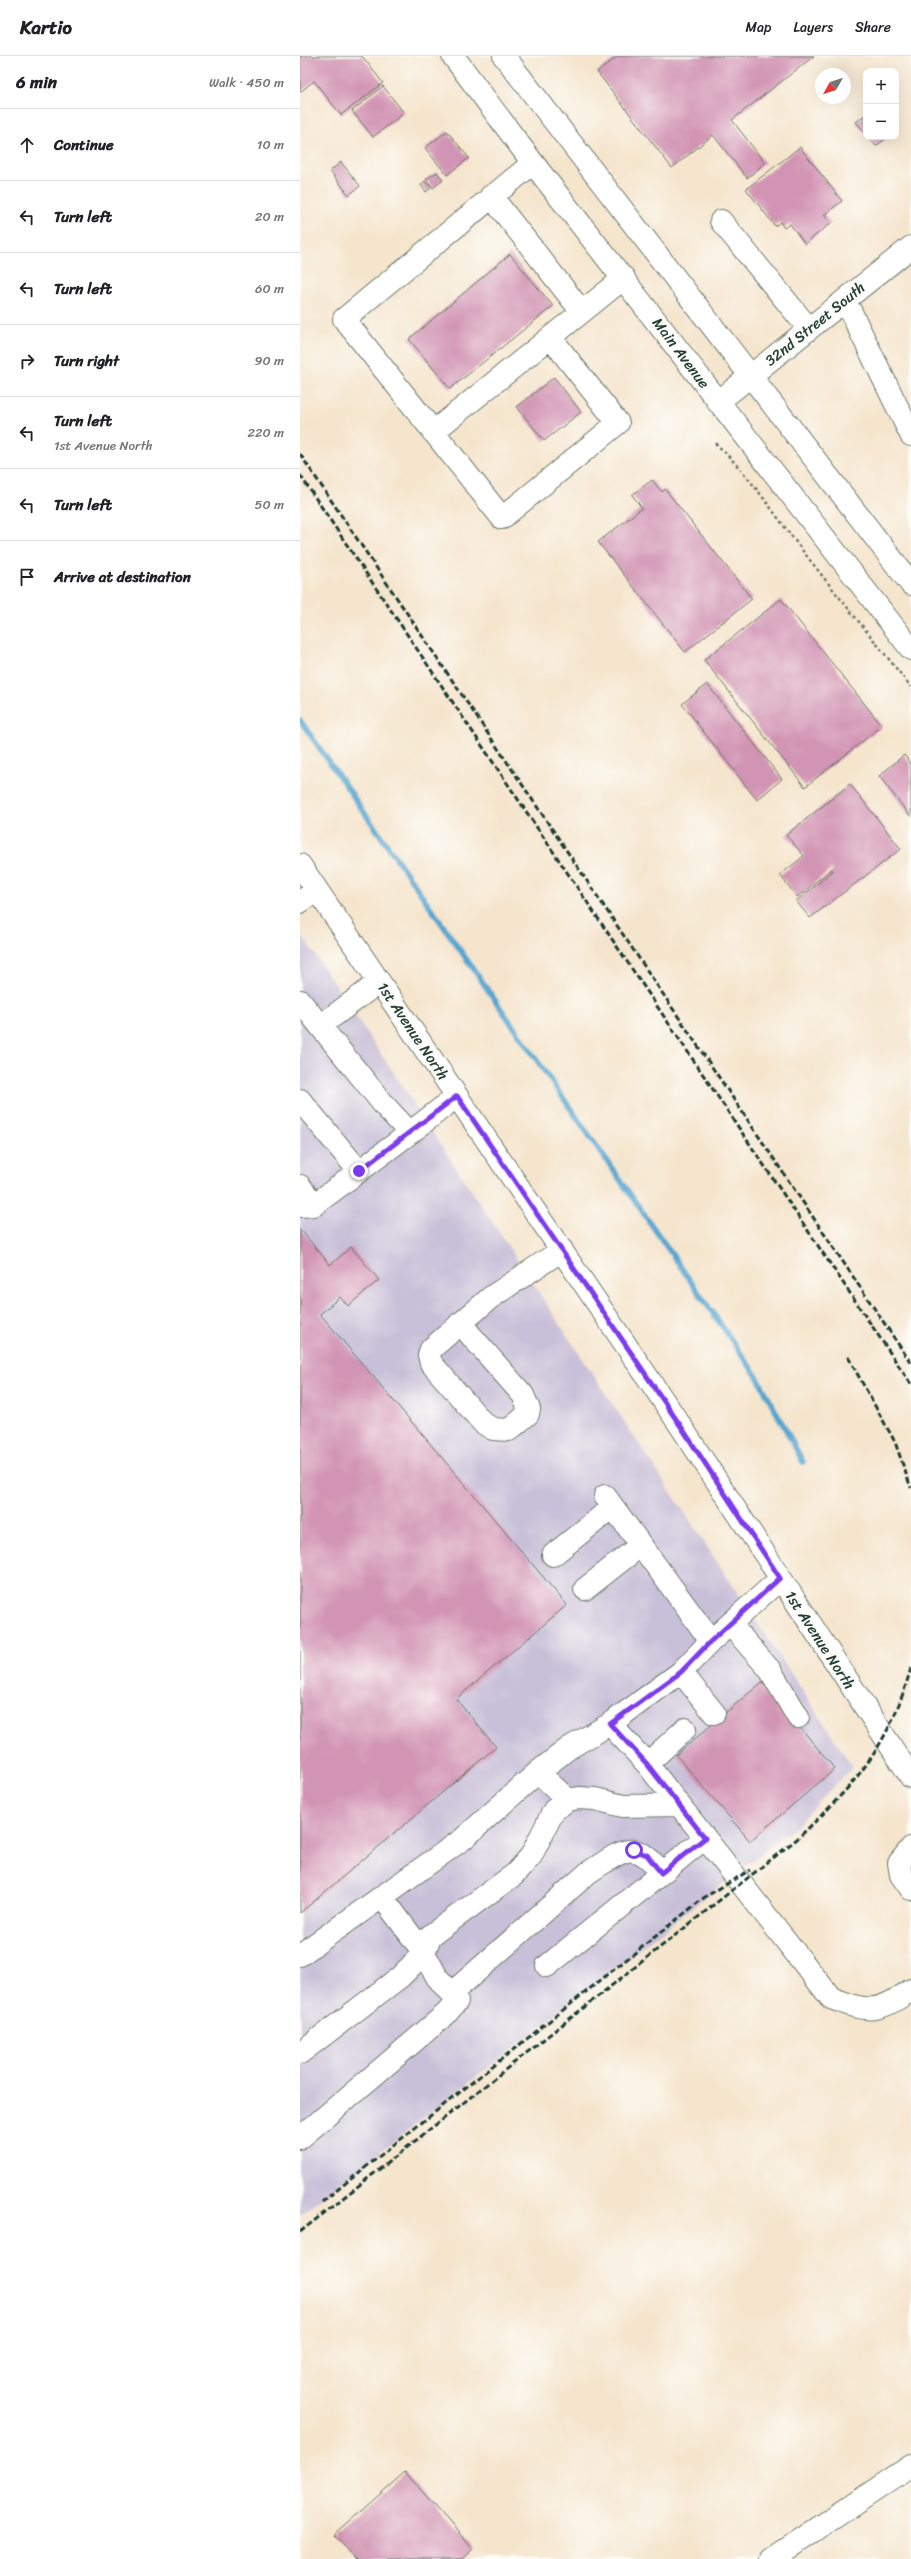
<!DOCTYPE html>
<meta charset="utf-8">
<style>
body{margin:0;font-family:Sriracha,sans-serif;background:#f2f2f2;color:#202124}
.controls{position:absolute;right:12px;top:12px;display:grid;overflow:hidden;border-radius:8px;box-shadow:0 4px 16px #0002}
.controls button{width:36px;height:36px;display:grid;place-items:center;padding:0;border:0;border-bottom:1px solid #e0e0e0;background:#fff;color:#202124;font:20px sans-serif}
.compass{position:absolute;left:515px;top:12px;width:36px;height:36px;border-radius:50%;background:#fff;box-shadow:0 4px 16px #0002;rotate:231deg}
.stop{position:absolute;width:12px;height:12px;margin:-9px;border:3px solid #7c3aed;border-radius:50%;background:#fff}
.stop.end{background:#7c3aed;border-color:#fff;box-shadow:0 1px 4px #0008}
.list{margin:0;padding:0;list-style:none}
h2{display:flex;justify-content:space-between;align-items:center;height:52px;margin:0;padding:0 16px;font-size:17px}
h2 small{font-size:13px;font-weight:400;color:#757577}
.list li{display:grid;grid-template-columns:26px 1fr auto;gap:12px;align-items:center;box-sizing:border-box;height:72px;padding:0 16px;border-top:1px solid #e0e0e0}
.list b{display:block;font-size:15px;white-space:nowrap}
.list p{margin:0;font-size:13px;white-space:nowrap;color:#757577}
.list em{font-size:13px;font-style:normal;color:#757577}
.icon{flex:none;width:22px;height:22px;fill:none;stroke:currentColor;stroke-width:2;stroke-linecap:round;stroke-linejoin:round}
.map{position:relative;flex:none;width:611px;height:2503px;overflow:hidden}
header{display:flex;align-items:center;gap:24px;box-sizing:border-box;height:56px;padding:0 20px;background:#fff;border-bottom:1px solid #e0e0e0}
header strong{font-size:19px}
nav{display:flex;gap:22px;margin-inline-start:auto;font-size:14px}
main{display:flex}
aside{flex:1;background:#fff}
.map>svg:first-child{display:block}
.industrial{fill:#c8bfd8}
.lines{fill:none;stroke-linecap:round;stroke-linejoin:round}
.stream{stroke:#56a6d0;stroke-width:5.5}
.building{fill:#d294b4}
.minor-casing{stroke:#6a786a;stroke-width:24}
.major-casing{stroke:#6a786a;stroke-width:24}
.path{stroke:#6a786a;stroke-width:2.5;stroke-dasharray:3 3;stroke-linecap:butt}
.minor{stroke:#fff;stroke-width:22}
.major{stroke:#fff;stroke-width:22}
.rail{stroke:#1f3d34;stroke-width:3;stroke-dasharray:6 3;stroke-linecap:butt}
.route{stroke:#7c3aed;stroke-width:5}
.labels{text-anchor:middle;stroke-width:3.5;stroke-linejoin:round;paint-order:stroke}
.street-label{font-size:15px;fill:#1f3d34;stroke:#fdfcf7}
</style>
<header>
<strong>Kartio</strong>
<nav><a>Map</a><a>Layers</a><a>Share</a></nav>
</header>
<main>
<aside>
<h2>6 min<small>Walk · 450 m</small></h2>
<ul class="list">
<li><svg class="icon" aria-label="ahead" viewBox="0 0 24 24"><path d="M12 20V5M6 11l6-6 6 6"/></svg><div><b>Continue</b></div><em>10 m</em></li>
<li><svg class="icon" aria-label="left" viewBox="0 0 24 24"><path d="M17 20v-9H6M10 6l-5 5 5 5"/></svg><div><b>Turn left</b></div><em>20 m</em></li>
<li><svg class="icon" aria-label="left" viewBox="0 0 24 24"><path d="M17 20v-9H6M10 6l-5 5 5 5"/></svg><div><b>Turn left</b></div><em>60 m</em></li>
<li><svg class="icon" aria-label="right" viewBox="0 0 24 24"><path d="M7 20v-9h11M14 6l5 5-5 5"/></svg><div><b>Turn right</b></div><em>90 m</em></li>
<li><svg class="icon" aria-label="left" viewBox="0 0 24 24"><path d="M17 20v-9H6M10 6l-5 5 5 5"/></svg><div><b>Turn left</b><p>1st Avenue North</p></div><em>220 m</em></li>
<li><svg class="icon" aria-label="left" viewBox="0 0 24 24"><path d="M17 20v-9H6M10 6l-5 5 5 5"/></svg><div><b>Turn left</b></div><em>50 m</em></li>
<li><svg class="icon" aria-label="arrive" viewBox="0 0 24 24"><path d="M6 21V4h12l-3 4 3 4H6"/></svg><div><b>Arrive at destination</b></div></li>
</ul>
</aside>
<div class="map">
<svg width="611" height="2503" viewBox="0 0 611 2503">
<rect width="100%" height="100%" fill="#fdfcf7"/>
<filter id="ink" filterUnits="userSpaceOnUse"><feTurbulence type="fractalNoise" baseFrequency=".025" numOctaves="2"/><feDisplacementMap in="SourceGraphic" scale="8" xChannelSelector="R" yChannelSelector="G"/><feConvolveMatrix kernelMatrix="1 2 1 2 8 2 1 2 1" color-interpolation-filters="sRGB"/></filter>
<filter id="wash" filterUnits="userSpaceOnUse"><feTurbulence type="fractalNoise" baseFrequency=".012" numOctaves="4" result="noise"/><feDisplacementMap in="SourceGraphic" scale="16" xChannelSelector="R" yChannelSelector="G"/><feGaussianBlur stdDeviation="0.9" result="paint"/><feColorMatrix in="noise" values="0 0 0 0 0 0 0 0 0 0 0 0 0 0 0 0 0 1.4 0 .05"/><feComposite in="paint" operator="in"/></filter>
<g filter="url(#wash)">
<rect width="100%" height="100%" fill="#f5e5cd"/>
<path class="industrial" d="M0 876 553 1711 496 1770 0 2159Z"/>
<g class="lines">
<path class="stream" d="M0 664 458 1322 503 1406"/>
</g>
<g id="blocks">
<path class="building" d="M0 0H62L83 27 41 59 14 25 0 36Z
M318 0H514L432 64 465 107 447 122 413 79 372 112 297 16Z
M83 30 104 57 73 81 52 55Z
M566 58V78L556 66Z
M147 75 169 102 147 119 125 92Z
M568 81H588L576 90Z
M500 91 542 145 524 159 531 167 505 188 490 168 484 172 480 166 475 170 446 133Z
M41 106 60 130 49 139 30 115Z
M137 116 143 124 133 132 126 123Z
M125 125 131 132 126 136 121 129Z
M210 198 253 250 150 333 109 283Z
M254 321 281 356 244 385 217 351Z
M352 424 362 436 365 433 452 543 385 596 298 486 342 452 332 439Z
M481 543 582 670 505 731 404 604Z
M407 628 482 723 457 744 382 648Z
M604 699 611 708V761L579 720Z
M550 728 601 793 510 862 496 845 533 815 532 813 497 841 480 819 504 800 486 779Z
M0 1173 30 1209 51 1191 79 1224 48 1250 40 1241 20 1258 267 1549 156 1643 196 1691 0 1857Z
M462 1626 535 1713 450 1785 376 1699Z
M105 2416 173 2493 162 2503H56L34 2479Z"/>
</g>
</g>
<g filter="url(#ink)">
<use href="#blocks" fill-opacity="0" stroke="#6a786a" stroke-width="1"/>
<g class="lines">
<g class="minor-casing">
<path id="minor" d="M233 107 44 263 202 462 318 367 251 282
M191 140 282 256
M421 165 509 273
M545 244 611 379
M418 346 611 191
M133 376 324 222
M0 809 382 1372 611 1721
M0 846 17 834
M0 945 84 1049 110 1077 157 1040
M20 970 79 926
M0 1044 59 1115
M0 1130 14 1149
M0 1150 14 1149 110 1077
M160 1267 223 1339 229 1353 228 1358 209 1374 193 1373 183 1367 131 1307 129 1299 131 1293 190 1242 262 1194
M305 1440 411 1585
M253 1499 313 1451
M285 1533 341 1489
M430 1568 470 1614 498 1661
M381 1616 414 1657
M310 1668 381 1616 411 1585 480 1523
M347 1708 385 1673
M238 1716 268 1744
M611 1792 599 1807 601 1819 611 1833
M0 1899 163 1783 238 1716 269 1692 310 1668 347 1708 531 1942C570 1957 577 1957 611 1934
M247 1910 405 1782
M152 1937 289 1816C321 1796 335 1780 361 1817
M0 1997 100 1921 124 1897 130 1880 215 1818 231 1800 254 1754 268 1744 279 1742 295 1743 323 1750 379 1749
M0 2082 146 1958 157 1945 137 1921 124 1897 82 1841
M472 2503 611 2410"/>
</g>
<g class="major-casing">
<path id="major" d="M153 0 233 107 611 593
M204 0 611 528"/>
</g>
<path class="path" d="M415 387C448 417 472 455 499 490 536 538 574 584 611 631"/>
<use href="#minor" class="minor"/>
<use href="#major" class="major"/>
<path class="rail" d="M0 398 611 1307
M0 419 611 1328
M548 1301 595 1386 611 1432
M22 2146 405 1841 450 1814
M0 2176 497 1783C556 1727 588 1693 611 1612"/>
</g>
</g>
<g class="lines" filter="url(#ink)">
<path class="route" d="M59 1115 157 1040 382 1372 480 1522 411 1585 381 1616 310 1668 347 1708 405 1782 361 1817 347 1799 334 1794"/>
</g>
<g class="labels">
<g class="street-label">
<text transform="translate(515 268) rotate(-39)" y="5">32nd Street South</text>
<text transform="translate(381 297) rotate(53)" y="5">Main Avenue</text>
<text transform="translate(113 975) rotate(56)" y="5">1st Avenue North</text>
<text transform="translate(520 1584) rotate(57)" y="5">1st Avenue North</text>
</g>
</g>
</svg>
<div class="controls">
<button>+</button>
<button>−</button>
</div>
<svg class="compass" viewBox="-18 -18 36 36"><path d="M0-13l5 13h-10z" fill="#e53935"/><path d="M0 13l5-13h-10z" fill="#757577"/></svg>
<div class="stop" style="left:334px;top:1794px"></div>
<div class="stop end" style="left:59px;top:1115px"></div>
</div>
</main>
